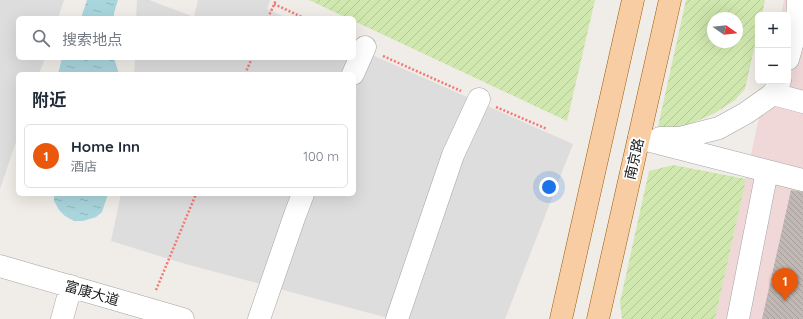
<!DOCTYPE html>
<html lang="zh">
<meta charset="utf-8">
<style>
body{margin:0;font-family:Quicksand,"Noto Sans SC",sans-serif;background:#f6f6f7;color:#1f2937}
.controls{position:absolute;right:12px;top:12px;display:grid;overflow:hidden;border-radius:6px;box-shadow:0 4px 16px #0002}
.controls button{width:36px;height:36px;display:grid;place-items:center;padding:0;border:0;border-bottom:1px solid #e0e1e3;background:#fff;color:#1f2937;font:20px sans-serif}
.compass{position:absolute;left:707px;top:12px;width:36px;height:36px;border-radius:50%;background:#fff;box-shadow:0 4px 16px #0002;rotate:104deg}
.you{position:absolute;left:549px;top:187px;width:14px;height:14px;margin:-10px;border:3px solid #fff;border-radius:50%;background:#1a73e8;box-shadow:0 0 0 6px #1a73e833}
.badge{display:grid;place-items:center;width:26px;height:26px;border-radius:50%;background:#ea580c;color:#fff;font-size:13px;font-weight:700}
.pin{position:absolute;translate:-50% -33px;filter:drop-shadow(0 1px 2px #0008)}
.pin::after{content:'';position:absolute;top:21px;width:14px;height:12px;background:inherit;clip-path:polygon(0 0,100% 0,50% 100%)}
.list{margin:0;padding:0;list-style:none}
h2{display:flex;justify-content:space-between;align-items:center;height:52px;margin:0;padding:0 16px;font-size:17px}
h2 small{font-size:13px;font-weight:400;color:#747a83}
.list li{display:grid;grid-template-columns:26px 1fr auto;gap:12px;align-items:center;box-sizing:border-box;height:64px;margin:0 8px 8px;padding:0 8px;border:1px solid #e0e1e3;border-radius:6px}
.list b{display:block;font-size:15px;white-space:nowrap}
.list p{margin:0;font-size:13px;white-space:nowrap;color:#747a83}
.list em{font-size:13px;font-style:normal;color:#747a83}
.icon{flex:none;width:22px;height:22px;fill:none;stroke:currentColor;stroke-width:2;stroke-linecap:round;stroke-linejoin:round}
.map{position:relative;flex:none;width:803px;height:319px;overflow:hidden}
.search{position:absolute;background:#fff;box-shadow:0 4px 16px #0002;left:16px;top:16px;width:340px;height:44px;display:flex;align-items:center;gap:10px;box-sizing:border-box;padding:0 14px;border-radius:6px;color:#747a83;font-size:15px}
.panel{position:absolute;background:#fff;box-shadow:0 4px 16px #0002;left:16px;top:72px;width:340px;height:124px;border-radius:6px}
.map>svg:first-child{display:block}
.residential{fill:#dedddd}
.commercial{fill:#f0d7d8}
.garden{fill:url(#garden-furrows);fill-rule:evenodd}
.water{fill:url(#water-ripples)}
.building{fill:url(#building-back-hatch)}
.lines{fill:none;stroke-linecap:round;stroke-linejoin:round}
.minor-casing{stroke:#a4a4a4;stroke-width:23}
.major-casing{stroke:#985b05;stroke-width:23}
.path{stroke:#f67672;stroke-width:2.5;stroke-dasharray:2 2;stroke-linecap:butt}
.minor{stroke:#fff;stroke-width:22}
.major{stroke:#f9cda3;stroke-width:22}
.labels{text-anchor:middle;stroke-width:4;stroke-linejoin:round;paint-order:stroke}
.street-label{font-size:14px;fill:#202020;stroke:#fff}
</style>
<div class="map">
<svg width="803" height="319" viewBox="0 0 803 319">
<defs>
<pattern id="garden-furrows" width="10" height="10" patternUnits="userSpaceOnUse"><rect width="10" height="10" fill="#d0e8af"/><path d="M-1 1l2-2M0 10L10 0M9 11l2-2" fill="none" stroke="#b2c796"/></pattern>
<pattern id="water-ripples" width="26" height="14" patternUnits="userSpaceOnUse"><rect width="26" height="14" fill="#a9d5dc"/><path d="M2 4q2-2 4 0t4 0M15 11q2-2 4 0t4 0" fill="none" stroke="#91b7bc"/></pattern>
<pattern id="building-back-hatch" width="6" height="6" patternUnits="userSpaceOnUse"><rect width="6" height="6" fill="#c1b8b3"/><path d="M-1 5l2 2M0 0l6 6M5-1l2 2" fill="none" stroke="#a69e9a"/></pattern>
</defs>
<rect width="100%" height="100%" fill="#f0ece7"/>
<path class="residential" d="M0 0H64L58 18H18V58H45L39 74H18V136L0 189Z
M137 0H149L194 17 198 0H270L267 9 287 18H136Z
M354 47 573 144 505 319H392L182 263 111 241 121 194H354V74H134L135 58H354Z"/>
<path class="commercial" d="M784 0H803V319H715L767 81H788V15H781Z"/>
<path class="garden" d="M309 0H595L567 121 354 21V18H347Z
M686 0H765L762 15H758V31L745 89 735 100 715 113 688 125 670 131H657ZM713 18H737V42H713Z
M673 165 746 179 715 319H622L620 302 649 171Z"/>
<path class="water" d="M87 0H118L114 13V18H81Z
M62 58H114L119 74H58Z
M54 194H108L102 212 96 217 83 221H74L65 216 59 210 54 201Z"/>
<path class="building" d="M791 190 803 192V319H762Z"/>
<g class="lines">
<g class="minor-casing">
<path id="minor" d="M788 59C794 40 798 21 798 0
M353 74 365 47
M773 94 803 102
M639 138 767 171 738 319
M660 138H680L719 128 746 113 773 94 780 81
M767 171 803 180
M0 266 183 319
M62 319 71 286
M259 319 295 215 303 194
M397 319 453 155 479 99"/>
</g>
<g class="major-casing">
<path id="major" d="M561 319 633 0
M598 319 670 0"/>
</g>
<path class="path" d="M274 4 304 18
M268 18 276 0
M383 56 461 91
M245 74 252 58
M496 107 547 129
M156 290 196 194"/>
<use href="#minor" class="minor"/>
<use href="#major" class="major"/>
</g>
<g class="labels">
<g class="street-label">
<text transform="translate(634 159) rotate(-77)" y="5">南京路</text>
<text transform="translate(92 293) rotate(16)" y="5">富康大道</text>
</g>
</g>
</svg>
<div class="controls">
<button>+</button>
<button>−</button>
</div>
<svg class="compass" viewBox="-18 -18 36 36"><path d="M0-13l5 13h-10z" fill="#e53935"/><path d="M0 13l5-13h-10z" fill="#747a83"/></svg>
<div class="you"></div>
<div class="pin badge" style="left:785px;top:301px">1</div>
<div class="search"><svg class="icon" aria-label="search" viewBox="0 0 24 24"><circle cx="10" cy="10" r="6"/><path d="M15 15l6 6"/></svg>搜索地点</div>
<section class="panel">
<h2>附近<small></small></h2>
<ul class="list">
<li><span class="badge">1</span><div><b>Home Inn</b><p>酒店</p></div><em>100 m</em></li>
</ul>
</section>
</div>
